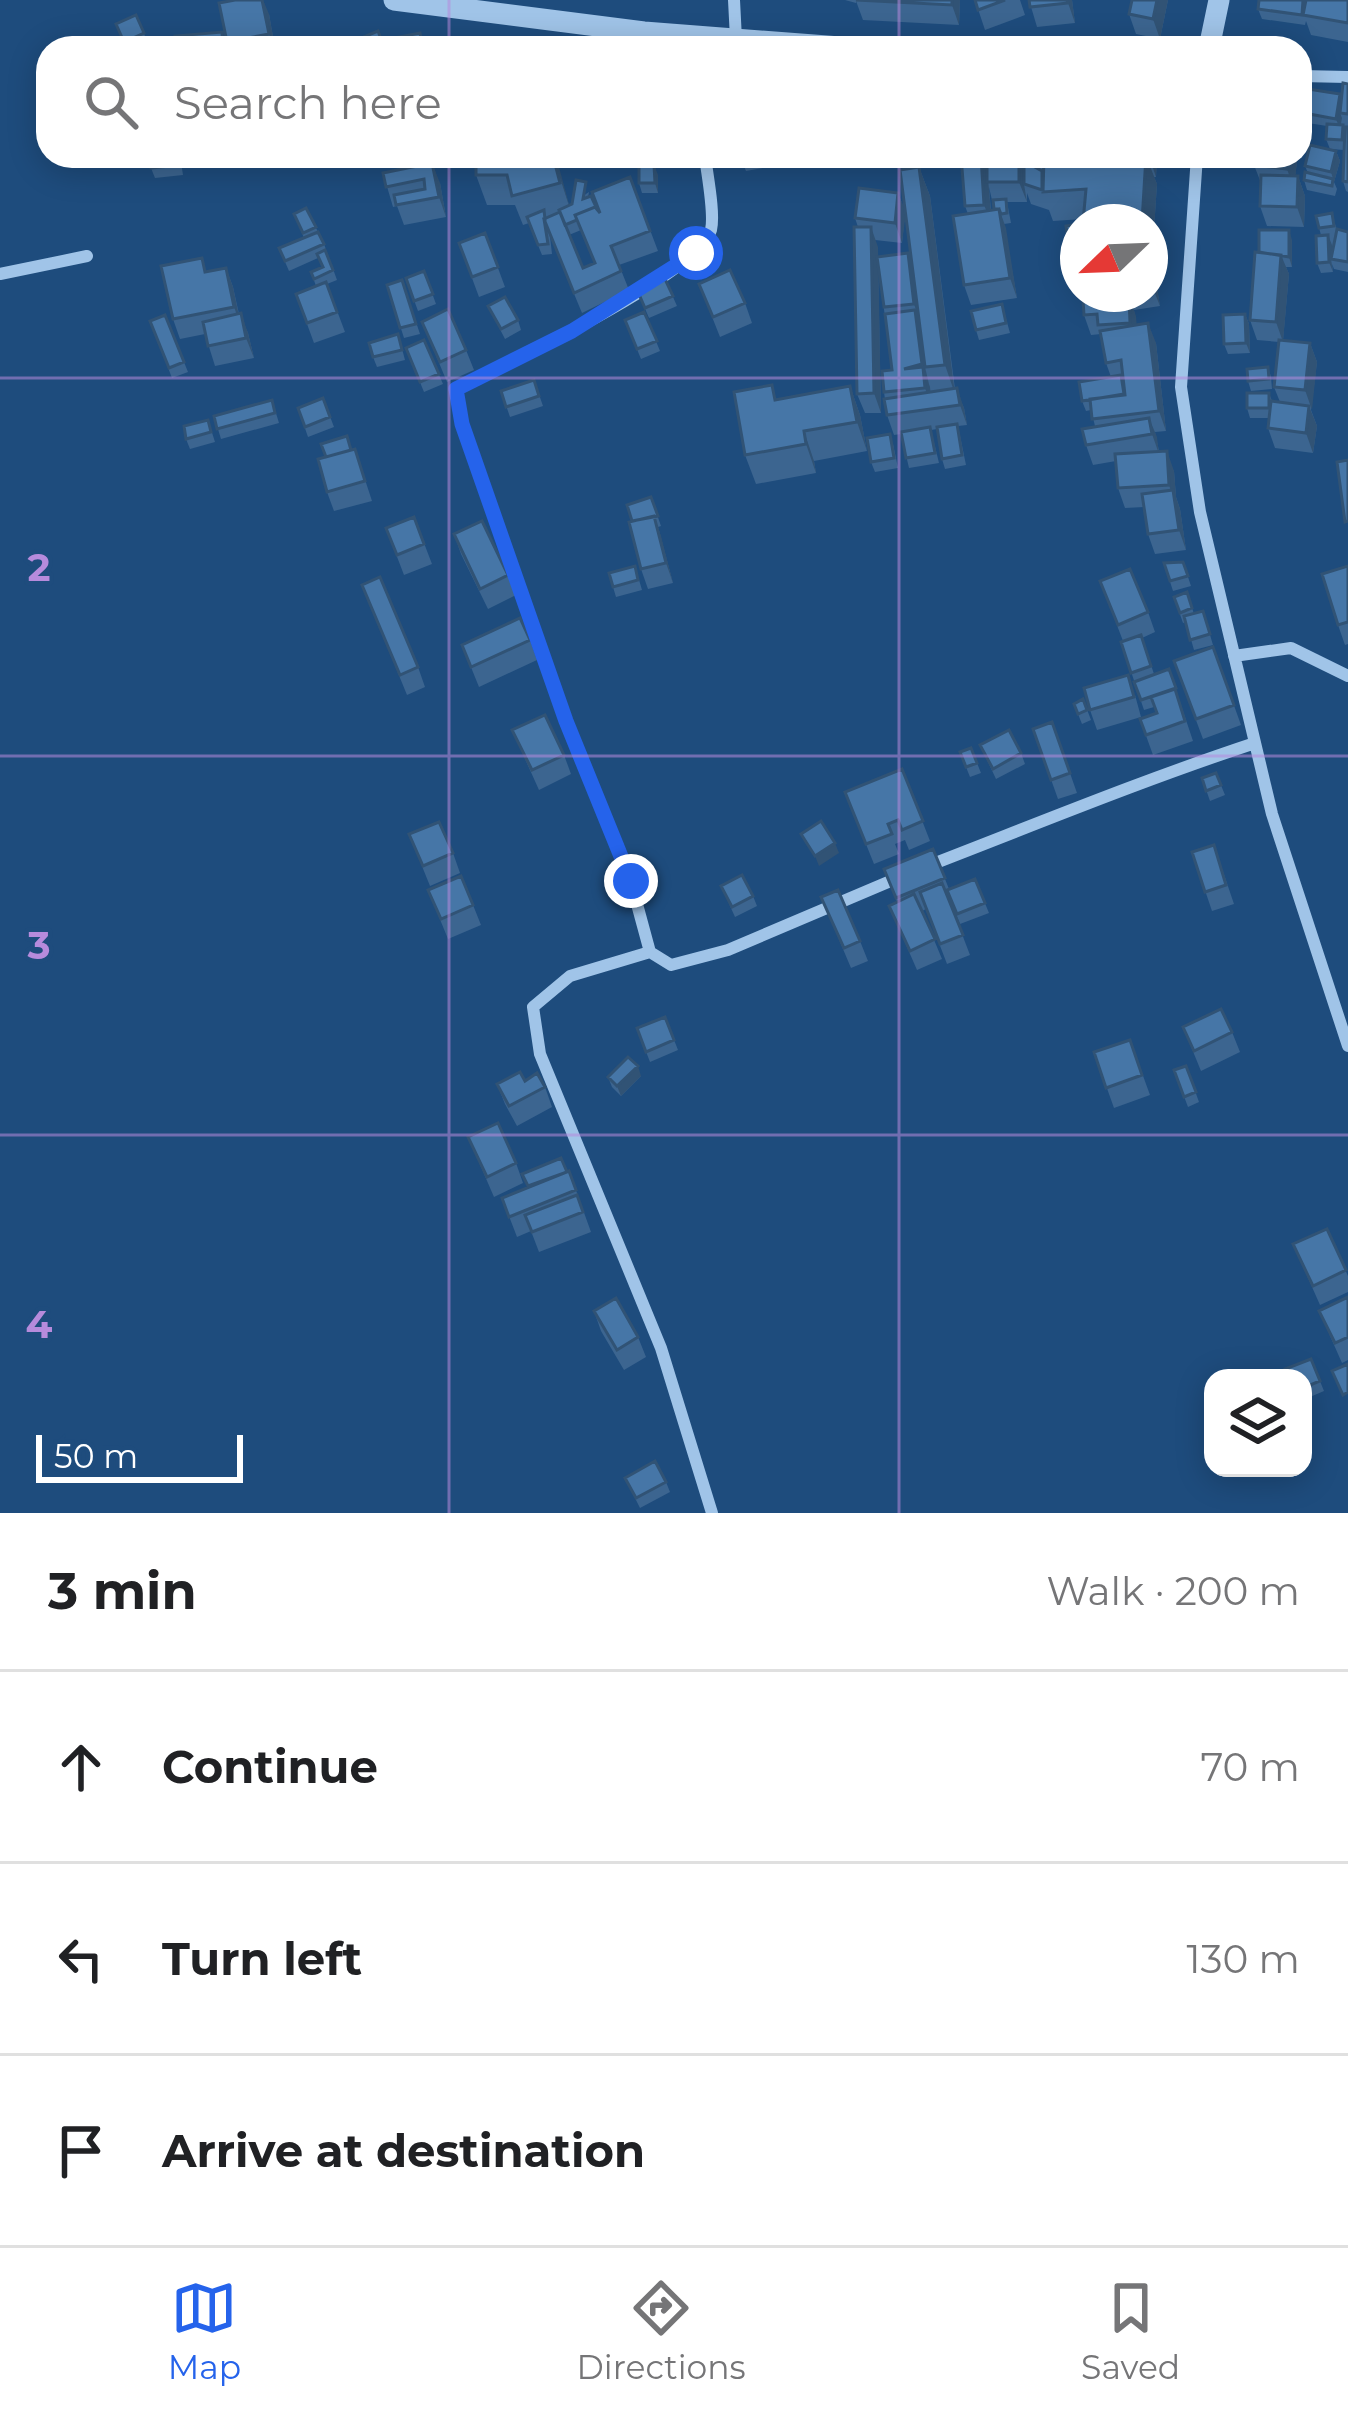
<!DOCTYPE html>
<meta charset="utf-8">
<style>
body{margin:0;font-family:Montserrat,sans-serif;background:#f6f6f6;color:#202124}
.controls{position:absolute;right:36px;bottom:36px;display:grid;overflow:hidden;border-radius:24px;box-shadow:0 6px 30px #0003}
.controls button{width:108px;height:108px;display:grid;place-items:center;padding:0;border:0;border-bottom:3px solid #e0e0e0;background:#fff;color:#202124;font:60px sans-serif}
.compass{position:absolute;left:1060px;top:204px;width:108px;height:108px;border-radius:50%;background:#fff;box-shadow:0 6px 30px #0003;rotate:247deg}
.scale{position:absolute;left:36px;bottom:30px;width:207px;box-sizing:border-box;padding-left:12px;border:6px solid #fff;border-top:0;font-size:33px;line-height:42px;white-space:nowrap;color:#fff;-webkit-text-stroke:9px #1e4c7d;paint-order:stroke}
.stop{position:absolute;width:36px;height:36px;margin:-27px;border:9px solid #2563eb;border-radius:50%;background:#fff}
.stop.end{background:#2563eb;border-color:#fff;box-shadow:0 3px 12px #0008}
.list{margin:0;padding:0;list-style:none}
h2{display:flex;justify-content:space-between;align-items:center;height:156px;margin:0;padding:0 48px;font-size:51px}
h2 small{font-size:39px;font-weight:400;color:#757577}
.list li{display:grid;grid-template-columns:78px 1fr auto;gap:36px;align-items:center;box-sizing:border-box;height:192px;padding:0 48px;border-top:3px solid #e0e0e0}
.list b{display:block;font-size:45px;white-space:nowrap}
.list em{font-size:39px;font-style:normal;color:#757577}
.icon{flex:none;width:66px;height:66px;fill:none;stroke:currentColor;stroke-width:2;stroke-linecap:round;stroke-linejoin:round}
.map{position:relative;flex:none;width:1348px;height:1513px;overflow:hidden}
.search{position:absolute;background:#fff;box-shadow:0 6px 30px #0003;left:36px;right:36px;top:36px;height:132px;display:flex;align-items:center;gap:30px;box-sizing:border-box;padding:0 42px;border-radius:36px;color:#757577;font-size:45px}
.sheet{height:732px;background:#fff}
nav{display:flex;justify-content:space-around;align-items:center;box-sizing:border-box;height:168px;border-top:3px solid #e0e0e0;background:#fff;font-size:33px;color:#757577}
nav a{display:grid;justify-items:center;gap:6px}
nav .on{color:#2563eb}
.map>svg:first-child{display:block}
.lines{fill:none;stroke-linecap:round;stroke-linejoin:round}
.minor{stroke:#a0c4e8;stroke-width:12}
.tertiary{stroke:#a0c4e8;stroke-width:21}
.wall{fill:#3c6590;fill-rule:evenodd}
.shaded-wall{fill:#315375}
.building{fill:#4676a7;stroke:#315375;stroke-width:3}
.route{stroke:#2563eb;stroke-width:15}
.grid{fill:none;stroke:#b68bdc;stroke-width:3;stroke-opacity:0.55}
.grid-label{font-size:39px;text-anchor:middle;font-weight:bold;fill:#b68bdc;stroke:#1e4c7d;stroke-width:9;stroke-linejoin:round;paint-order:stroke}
</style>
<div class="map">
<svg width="1348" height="1513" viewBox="0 0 1348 1513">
<rect width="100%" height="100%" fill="#1e4c7d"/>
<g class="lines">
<path class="minor" d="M734 0 736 39
M1300 76 1348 77
M1197 156 1181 387 1200 512 1272 814 1348 1046
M0 274 87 256
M1234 656 1291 648 1348 676
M925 867C1034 825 1143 780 1255 743
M650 952 631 882 566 721 462 424 456 389C501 367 700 273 711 230 715 213 707 174 705 156
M712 1513 661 1348 540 1054 533 1007 570 976 650 952 671 965 728 950 900 877"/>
<path class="tertiary" d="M394 0 644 32 853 48
M1209 48 1219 0"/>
</g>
<path class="wall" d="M845 0H960L959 25 863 20 856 1V3Z
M975 0H1020L1025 15 985 30Z
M1029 0H1072L1075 23 1037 27Z
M1168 0 1160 39 1136 34 1129 14Z
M1259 0H1305V3L1348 0V42L1311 35 1306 21 1305 25 1262 19 1258 9Z
M269 14 275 48H229L227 42Z
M136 15 148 43 137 48H126L116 24Z
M1300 77 1306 93V104L1340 94 1342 98 1348 84V192L1346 191 1343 181 1344 150 1330 149 1326 139 1327 126 1308 123 1305 116V126H1300L1303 134 1300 147Z
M1336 151 1340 161 1334 182 1337 189 1335 196 1307 190 1304 180 1308 173 1305 166Z
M180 156 183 175 155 178 151 168Z
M476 156H554L569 205 589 192 588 197 597 209 630 177 658 251 619 265 629 290 582 313 550 236 552 254 542 255 529 223 523 225 515 205H487L476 175ZM581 230 594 263 583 268 569 235Z
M740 156H822V157L746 171Z
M987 156H1157L1156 177H1154L1157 184 1152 260 1160 306 1134 310 1136 325 1156 343 1166 431 1155 432 1159 451 1174 471 1176 497 1180 509 1186 550 1155 554 1148 534 1144 507 1125 508 1118 488 1116 461 1093 465 1086 445 1095 426 1091 410 1086 411 1082 401 1111 377 1106 363 1101 334 1091 335 1084 315 1097 299 1095 294H1150V222L1083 219 1053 221 1049 210 1031 204 1027 193V202H1007L1011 223 1004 224 1017 298 971 305 964 285 968 214 965 206 987 165ZM989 187 994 209 991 210Z
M1255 156H1298L1296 157 1297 162 1295 176H1298L1305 196 1304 227 1267 226 1260 206 1261 183 1254 165Z
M919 167 930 196 955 389 964 408 967 425 958 426 966 465 945 469 942 459 937 429 931 430 939 463 909 468 901 434 894 435 887 415 884 392 892 370 878 264 881 413H865L857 394 858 227 855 218 898 193 905 211ZM905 214 912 263 908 253 878 256 875 240 902 243Z
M383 173 440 183 446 217 404 225 397 206 393 207Z
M658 175V193H642L639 183Z
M306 208 324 244 337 280 327 284 345 332 314 343 296 294 316 286 311 272 322 267 318 258 289 271 279 248 304 238 294 214Z
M1078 224V253L1072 254 1069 244Z
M1335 224 1337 230 1348 232V272L1334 269 1332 264 1333 272 1321 273 1317 263 1321 235 1319 228Z
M485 233 505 287 479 297 459 243Z
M1292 240V267H1286L1289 274 1283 340 1310 343 1317 362 1311 410 1317 426 1313 453 1275 448 1268 428 1269 418H1250L1247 408 1269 393 1272 401 1280 402 1274 387 1279 342 1257 340 1250 320 1259 252Z
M226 268 233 287 239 314 248 333 254 358 215 366 205 334 180 339 173 319 207 272Z
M424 271 436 304 418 311 406 278Z
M665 279 677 306 649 318 638 292Z
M402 280 420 334 404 338 387 285Z
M699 284 745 303 752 323 720 337Z
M1002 304 1010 333 979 340 976 330Z
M488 306 518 320 521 330 505 339Z
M644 312 660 351 641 359 625 320Z
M1245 314 1249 324 1250 353 1228 354 1224 344Z
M165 315 188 372 172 378 150 321Z
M422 322 466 350 474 370 447 382Z
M424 340 443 384 424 392 406 348Z
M401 345 405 360 377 367 373 357Z
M1268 367 1271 377 1272 389 1251 391 1248 381Z
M534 380 543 406 510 417 501 391Z
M850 386 860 415 867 451 814 461 816 473 756 484 745 455 778 399Z
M323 398 334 427 308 437 298 408Z
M272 400 279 423 221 439 214 416Z
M208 420 215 442 190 449 186 439Z
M893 444 898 468 875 472 871 462Z
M355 449 372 501 334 511 327 492 352 450Z
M651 497 661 526 658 527 673 583 648 589 641 569 632 521Z
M414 517 432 564 404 575 386 528Z
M454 534 508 575 516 595 488 609 461 554Z
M1183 562 1191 586 1173 591 1164 563Z
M635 566 642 590 616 597 613 587Z
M1348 566V644L1345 645 1338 625Z
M1100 581 1148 612 1155 632 1142 638 1154 674 1169 669 1193 741 1153 755 1140 719 1157 713 1154 707 1144 710 1121 642 1123 641Z
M362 585 418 667 425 687 407 695Z
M1187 592 1194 614 1203 611 1213 645 1194 650 1186 622 1183 623 1174 597Z
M530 640 537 660 479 687 462 645Z
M1213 647 1241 725 1203 739 1174 661Z
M1135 695 1141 717 1097 730 1090 710Z
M1083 699 1091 720 1082 724 1074 704Z
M1052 722 1077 793 1058 799 1033 729Z
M512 730 564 755 571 774 539 790Z
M980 745 1021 753 1025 764 996 779Z
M971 748 981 773 970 777 960 752Z
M902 769 930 841 909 850 905 840 895 844 899 854 874 864 845 792Z
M1216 773 1225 795 1210 801 1202 778Z
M409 834 453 853 460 873 430 886Z
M1214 845 1234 904 1212 911 1192 852Z
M933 849 949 889 975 879 989 913 960 924 950 899 949 900 970 955 947 964 926 909 922 911 942 959 917 970 889 906 897 902 884 869Z
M721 886 753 896 757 906 735 917Z
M428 890 473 905 481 925 448 939Z
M821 897 860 941 868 961 851 968Z
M665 1017 678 1050 650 1062 637 1028Z
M1183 1027 1232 1032 1240 1052 1201 1071Z
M1130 1040 1150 1095 1114 1108 1094 1052Z
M1186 1066 1199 1102 1188 1107 1174 1070Z
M641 1076 621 1096 612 1087 608 1077Z
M525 1081 545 1087 552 1107 517 1126 505 1104 497 1084Z
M468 1137 516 1163 523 1183 494 1197Z
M569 1171 591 1232 539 1252 531 1231 517 1237 502 1198Z
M1327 1229 1348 1276V1292L1320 1305 1293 1244Z
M1348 1297V1360L1342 1363 1319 1311Z
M594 1311 638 1337 646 1357 624 1370 601 1331Z
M1311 1359 1324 1391 1303 1400V1378Z
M625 1478 666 1482 670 1492 640 1508Z"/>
<path class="shaded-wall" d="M263 0 269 14 275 48 269 34Z
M952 0H960L959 25 952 5Z
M1067 0H1072L1075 23Z
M1157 0H1168L1160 39 1153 19Z
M1300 77 1306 93 1305 126 1300 114Z
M1340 94 1344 104 1340 113 1342 118 1340 129 1336 119Z
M1336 151 1340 161 1334 182 1331 172Z
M553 156H554L559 167 571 212Z
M981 156H984L987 167 992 224 984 205Z
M1019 156H1025L1024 184 1027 202 1019 182Z
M1146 156 1157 184 1152 260 1150 255V222H1142Z
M1149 156H1157L1156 177Z
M1288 156H1295L1297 162 1294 189 1287 169Z
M432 163 440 183 446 217 439 197Z
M654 165 658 175V193L655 183Z
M919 167 930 196 955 394 945 365Z
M1298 176 1305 196 1304 227 1297 207Z
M898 193 906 212 902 243 895 223Z
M999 209 1006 228 1017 298 1010 278Z
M871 227 878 247 881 413 874 393Z
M1289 230 1292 240V267L1289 257Z
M1328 235 1332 245V259H1331L1333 272 1329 262Z
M908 253 915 273 921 324 914 304Z
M1281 255 1289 274 1283 342 1276 322Z
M1150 256 1154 265 1160 306 1152 286Z
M226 268 233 287 241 326 234 307Z
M1129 296 1136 316 1138 343 1130 323Z
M915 310 922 330 925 367 929 384 922 364Z
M241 313 248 333 254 358 246 338Z
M1245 314 1249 324 1250 353 1246 343Z
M1148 323 1156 343 1166 431 1159 411Z
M1310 343 1317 362 1312 410 1305 390Z
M923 367 930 387 932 408 925 388Z
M850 386 860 415 867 451 857 422Z
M957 388 964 408 967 425 960 405Z
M1309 406 1317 426 1313 453 1306 433Z
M1149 418 1157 437 1159 454 1152 434Z
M804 431 814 461 816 473 806 444Z
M1167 451 1174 471 1176 497 1180 509 1186 550 1179 530 1174 500 1169 485Z
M654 516 661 536 673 583 666 563Z
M835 843 839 853 819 866 815 856Z
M638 1066 641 1076 621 1096 617 1086Z"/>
<path class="building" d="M235 0H262L269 34 227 42 219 3Z
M856 0H952V5Z
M975 0H1005L978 10Z
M1029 0H1067L1068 3 1030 7Z
M1132 0H1157L1153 19 1129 14Z
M1259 0H1303L1302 15 1258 9Z
M1306 0H1348V23L1303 15Z
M136 15 144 33 124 42 116 24Z
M378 31 384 47 364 48 361 38Z
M222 32 223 48H176L175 36Z
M420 33 423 48H391L389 39Z
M270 39 272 48H246L245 43Z
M358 40 360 48H339L338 44Z
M1343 83 1348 84V114L1340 113Z
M1308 89 1340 94 1336 119 1304 113Z
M1327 124 1343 125 1342 140 1326 139Z
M1345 127H1348V182L1343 181Z
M1310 145 1336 151 1331 172 1305 166Z
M150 156H178L179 165 151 168Z
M476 156H553L560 183 512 196 507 175H476Z
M961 156H981L984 205 965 206Z
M987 156H1019V182H987Z
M1024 156H1074L1034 159 1035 167 1042 171V190L1024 184Z
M1146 156 1142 222H1083L1086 189 1043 192 1044 157Z
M1255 156H1288L1287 169 1254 165Z
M432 163 439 197 396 205 394 195 425 189 424 179 386 187 383 173Z
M639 165H654L655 183H639Z
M919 167 945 365 925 367 900 170Z
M1305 172 1333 179 1332 186 1304 180Z
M1261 175 1298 176 1297 207 1260 206Z
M630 177 650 231 611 246 621 271 574 293 544 219 560 212 583 268 595 263 575 215 595 207 600 213 592 192Z
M576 180 586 182 583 199 591 196 597 209 595 207 575 215 577 220 565 225 559 210 572 204Z
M859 188 898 193 895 223 855 218Z
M1006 199 1007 213 1001 214 999 209H994L993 200Z
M306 208 316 227 303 233 294 214Z
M999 209 1010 278 964 285 953 216Z
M544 210 545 219H544L548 244 538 245 527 217Z
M1332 213 1334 226 1319 228 1316 216Z
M1078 224V243L1069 244 1066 226Z
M854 227H871L874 393 857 394Z
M1337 229 1348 232V262L1331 259Z
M1259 230H1289V257L1259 252Z
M318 232 324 244 285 261 279 248Z
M485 233 498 267 472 277 459 243Z
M1328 235 1329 262 1317 263 1316 236Z
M325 250 333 270 314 279 311 272 323 267 317 254Z
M1255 252 1281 255 1276 322 1250 320Z
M908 253 914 304 884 307 877 257Z
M202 258 205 272 226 268 234 307 173 319 161 266Z
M730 270 745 303 713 317 699 284Z
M424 271 433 294 414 301 406 278Z
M665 279 673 296 645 308 638 292Z
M402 280 416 324 400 328 387 285Z
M326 282 337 312 307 323 296 294Z
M1129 296 1130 323 1098 325 1097 314 1084 315 1083 300Z
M505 297 518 320 501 329 488 306Z
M1002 304 1006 323 976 330 971 311Z
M448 309 466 350 440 362 422 322Z
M915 310 922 364 904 369 923 367 925 388 884 392 882 371 892 370 885 314Z
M644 312 657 341 637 349 625 320Z
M241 313 246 338 208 346 203 322Z
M1245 314 1246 343 1224 344 1223 315Z
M165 315 184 362 169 368 150 321Z
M1148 323 1159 411 1092 419 1090 399 1125 395 1121 360 1106 363 1100 331Z
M398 334 402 350 373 357 369 343Z
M424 340 439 374 420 382 406 348Z
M1279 340 1310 343 1305 390 1274 387Z
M1268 367 1269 379 1248 381 1247 369Z
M1121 375 1124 394 1082 401 1079 382Z
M534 380 539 396 506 407 501 391Z
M772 385 775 400 850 386 857 422 804 431 806 444 745 455 734 392Z
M957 388 960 405 887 415 884 399Z
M1247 393H1269V408H1247Z
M323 398 330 417 305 427 298 408Z
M272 400 275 413 217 429 214 416Z
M1271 401 1309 406 1306 433 1268 428Z
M1149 418 1152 434 1086 445 1082 429Z
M208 420 211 432 186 439 184 426Z
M957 424 962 455 942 459 937 427Z
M930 427 935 453 906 458 901 432Z
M890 434 894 458 871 462 867 438Z
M347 436 351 450 326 457 321 444Z
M355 449 365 481 327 492 318 459Z
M1167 451 1169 485 1118 488 1115 454Z
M1348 460V521L1345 522 1337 462Z
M1173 490 1179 530 1148 534 1142 494Z
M651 497 658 516 632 521 627 505Z
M654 516 666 563 641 569 629 522Z
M414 517 424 544 397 555 386 528Z
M482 521 508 575 480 589 454 534Z
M1183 562 1188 576 1170 581 1164 563Z
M635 566 638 580 613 587 609 573Z
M1348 566V622L1338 625 1322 574Z
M1130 569 1148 612 1118 625 1100 581Z
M380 577 418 667 400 675 362 585Z
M1187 592 1192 608 1180 613 1174 597Z
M1203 611 1210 634 1190 640 1184 616Z
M520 618 530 640 471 667 462 645Z
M1141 635 1151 666 1131 673 1121 642Z
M1213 647 1234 705 1196 719 1174 661Z
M1169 669 1176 688 1141 700 1134 682Z
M1128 675 1134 697 1090 710 1084 688Z
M1175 689 1185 721 1146 735 1140 719 1157 713 1151 697Z
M1083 699 1087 710 1078 714 1074 704Z
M545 715 564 755 532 770 512 730Z
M1052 722 1070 773 1051 780 1033 729Z
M1009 730 1021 753 993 769 980 745Z
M971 748 977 763 966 767 960 752Z
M902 769 923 821 902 830 898 820 888 824 892 834 866 844 845 792Z
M1216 773 1221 785 1206 791 1202 778Z
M821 821 835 843 815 856 801 834Z
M439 822 453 853 423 866 409 834Z
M1214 845 1226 885 1205 892 1192 852Z
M933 849 945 878 896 898 884 869Z
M742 875 753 896 732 907 721 886Z
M461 876 473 905 441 919 428 890Z
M975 879 985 903 957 914 947 890Z
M942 883 963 935 940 944 920 892Z
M838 890 860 941 844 948 821 897Z
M914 894 935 939 910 951 889 906Z
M1221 1009 1232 1032 1194 1051 1183 1027Z
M665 1017 674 1040 646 1052 637 1028Z
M1130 1040 1142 1075 1106 1088 1094 1052Z
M628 1057 638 1066 617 1086 608 1077Z
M1186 1066 1196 1092 1184 1097 1174 1070Z
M520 1072 525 1081 537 1073 545 1087 509 1106 497 1084Z
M498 1123 516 1163 487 1177 468 1137Z
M561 1158 567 1172 528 1186 522 1174Z
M569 1171 576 1190 509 1217 502 1198Z
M577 1195 583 1212 532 1232 525 1215Z
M1327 1229 1346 1270 1313 1286 1293 1244Z
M1348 1297V1337L1335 1343 1319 1311Z
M616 1298 638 1337 617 1350 594 1311Z
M1311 1359 1320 1381 1303 1388V1378H1289L1285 1369Z
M1348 1364V1392L1343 1395 1332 1371Z
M655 1461 666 1482 636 1498 625 1478Z"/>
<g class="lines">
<path class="route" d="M631 881 566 721 462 424 456 389 572 331 696 253"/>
</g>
<path class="grid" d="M449 0V48M899 0V48M449 156V1513M899 156V1513M0 378H1348M0 756H1348M0 1135H1348"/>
<g class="grid-label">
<text x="39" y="581">2</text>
<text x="39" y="959">3</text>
<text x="39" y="1338">4</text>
</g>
</svg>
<div class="controls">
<button><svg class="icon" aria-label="layers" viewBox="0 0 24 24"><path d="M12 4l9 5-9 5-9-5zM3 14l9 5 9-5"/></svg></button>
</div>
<svg class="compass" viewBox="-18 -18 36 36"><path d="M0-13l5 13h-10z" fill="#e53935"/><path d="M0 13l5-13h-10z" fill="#757577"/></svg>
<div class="scale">50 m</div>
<div class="stop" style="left:696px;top:253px"></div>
<div class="stop end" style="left:631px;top:881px"></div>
<div class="search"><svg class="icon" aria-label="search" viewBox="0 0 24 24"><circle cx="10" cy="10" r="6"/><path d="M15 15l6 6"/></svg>Search here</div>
</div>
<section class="sheet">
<h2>3 min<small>Walk · 200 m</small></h2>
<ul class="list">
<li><svg class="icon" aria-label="ahead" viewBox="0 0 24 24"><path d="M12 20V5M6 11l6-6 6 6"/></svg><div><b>Continue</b></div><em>70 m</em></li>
<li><svg class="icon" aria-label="left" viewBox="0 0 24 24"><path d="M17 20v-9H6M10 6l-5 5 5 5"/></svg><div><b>Turn left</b></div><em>130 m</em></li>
<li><svg class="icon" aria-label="arrive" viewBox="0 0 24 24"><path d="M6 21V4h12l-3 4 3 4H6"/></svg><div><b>Arrive at destination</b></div></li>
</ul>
</section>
<nav>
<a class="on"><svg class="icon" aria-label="map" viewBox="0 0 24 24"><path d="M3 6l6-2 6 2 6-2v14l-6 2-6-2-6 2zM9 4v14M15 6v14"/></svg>Map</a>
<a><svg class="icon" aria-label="directions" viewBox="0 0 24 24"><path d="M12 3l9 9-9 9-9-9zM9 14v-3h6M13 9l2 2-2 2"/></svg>Directions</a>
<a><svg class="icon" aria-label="saved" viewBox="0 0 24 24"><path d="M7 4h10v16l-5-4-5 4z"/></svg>Saved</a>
</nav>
